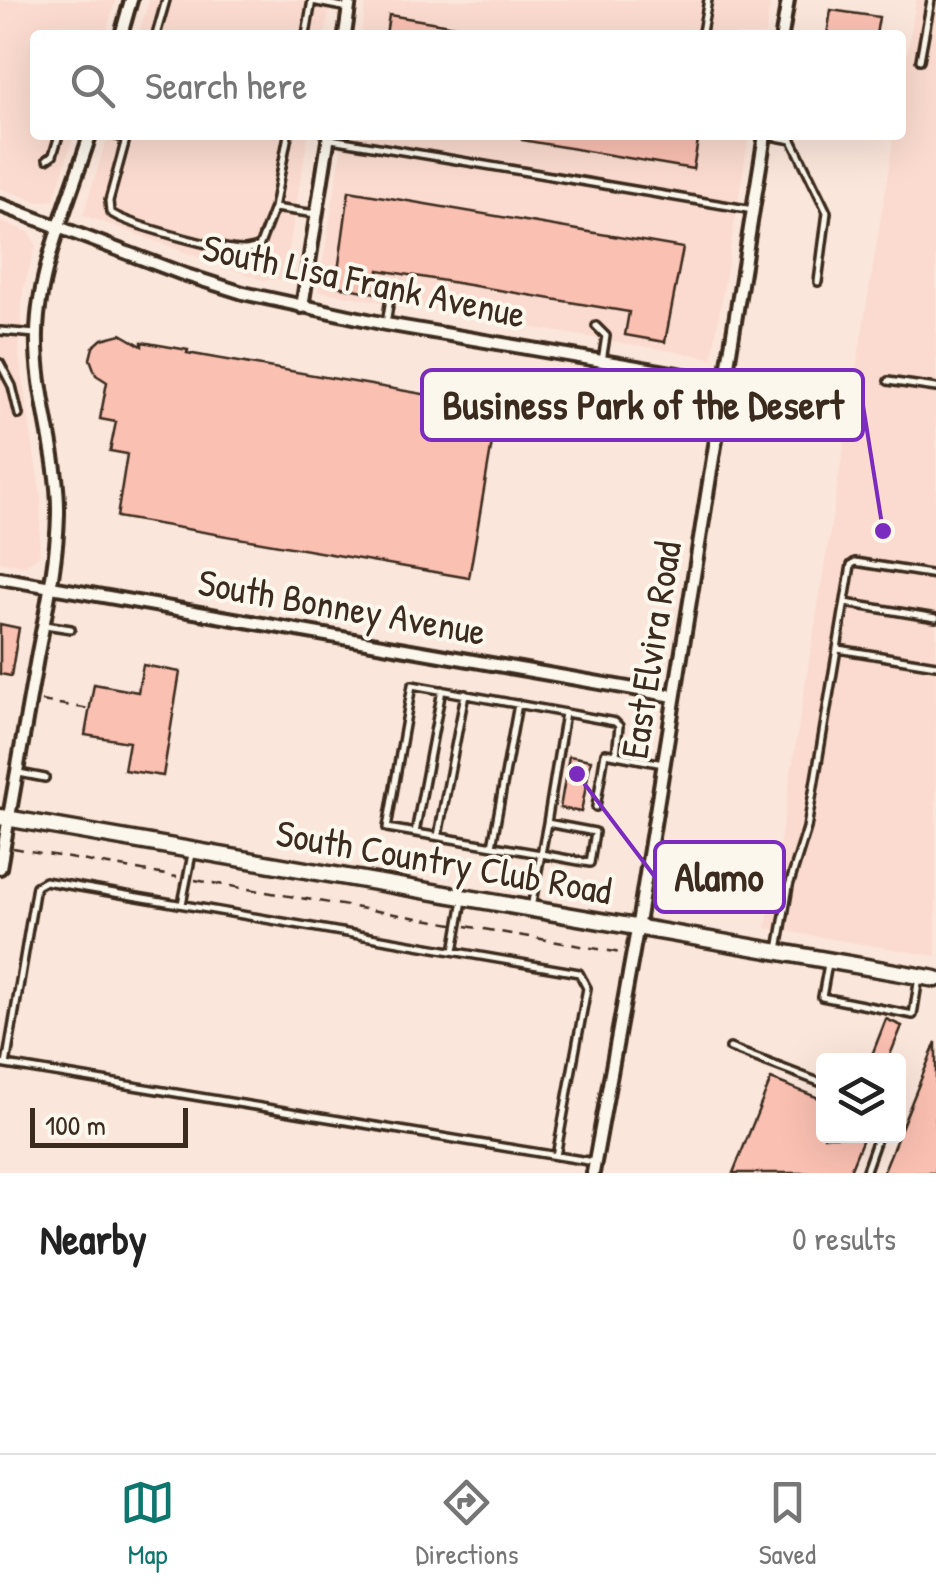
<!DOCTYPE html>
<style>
body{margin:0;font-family:"Patrick Hand",sans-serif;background:#f2f2f2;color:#222}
.controls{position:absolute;right:30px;bottom:30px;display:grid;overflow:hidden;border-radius:10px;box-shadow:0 10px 40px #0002}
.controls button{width:90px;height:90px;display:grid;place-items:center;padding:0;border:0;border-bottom:2px solid #e0e0e0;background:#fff;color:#222;font:50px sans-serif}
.scale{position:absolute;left:30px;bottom:25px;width:158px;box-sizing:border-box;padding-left:10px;border:5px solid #3b2a1e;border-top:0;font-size:28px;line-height:35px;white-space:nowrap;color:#3b2a1e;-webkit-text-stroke:8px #fbf7ec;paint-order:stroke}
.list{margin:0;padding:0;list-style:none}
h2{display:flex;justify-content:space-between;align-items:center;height:130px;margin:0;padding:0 40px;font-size:42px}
h2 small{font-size:32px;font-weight:400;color:#767676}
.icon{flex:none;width:55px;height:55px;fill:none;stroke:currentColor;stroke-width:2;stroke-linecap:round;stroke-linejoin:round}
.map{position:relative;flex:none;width:936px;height:1173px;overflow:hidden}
.search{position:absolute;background:#fff;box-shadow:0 10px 40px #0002;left:30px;right:30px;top:30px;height:110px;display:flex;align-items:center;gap:25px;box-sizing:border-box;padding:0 35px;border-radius:10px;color:#767676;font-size:38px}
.sheet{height:280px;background:#fff}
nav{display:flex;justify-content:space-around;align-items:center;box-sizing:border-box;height:140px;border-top:2px solid #e0e0e0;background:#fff;font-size:28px;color:#767676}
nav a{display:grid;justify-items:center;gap:5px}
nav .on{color:#0f766e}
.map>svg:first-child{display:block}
.built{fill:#fbdbcf}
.building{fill:#fac0b2;stroke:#3b2a1e;stroke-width:2.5}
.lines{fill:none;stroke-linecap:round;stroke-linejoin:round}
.service-casing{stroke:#3b2a1e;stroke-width:12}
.minor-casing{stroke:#3b2a1e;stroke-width:18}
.tertiary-casing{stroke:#3b2a1e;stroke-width:21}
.path{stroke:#3b2a1e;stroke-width:2.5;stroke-dasharray:10 8;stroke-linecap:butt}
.service{stroke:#fbf7ec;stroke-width:5}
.minor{stroke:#fbf7ec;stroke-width:10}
.tertiary{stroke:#fbf7ec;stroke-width:14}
.labels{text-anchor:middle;stroke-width:8;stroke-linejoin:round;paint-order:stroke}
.street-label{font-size:38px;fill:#3b2a1e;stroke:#fbf7ec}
.leader{fill:none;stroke:#7b2cbf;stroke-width:4}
.callout-dot{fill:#7b2cbf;stroke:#fbf7ec;stroke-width:4}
.callout{fill:#fbf7ec;stroke:#7b2cbf;stroke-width:4}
.callout-label{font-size:40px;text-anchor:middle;font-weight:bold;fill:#3b2a1e}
</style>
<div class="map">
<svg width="936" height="1173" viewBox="0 0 936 1173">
<rect width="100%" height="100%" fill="#fbe6db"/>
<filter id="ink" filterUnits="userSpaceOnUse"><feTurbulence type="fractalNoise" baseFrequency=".01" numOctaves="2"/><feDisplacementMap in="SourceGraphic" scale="20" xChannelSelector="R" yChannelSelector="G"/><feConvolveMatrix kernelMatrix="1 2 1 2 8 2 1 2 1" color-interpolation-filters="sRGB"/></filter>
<g filter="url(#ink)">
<path class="built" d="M0 0H116L105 35H35V135H74L54 200 38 202 0 188Z
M149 0H331L325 35H138Z
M366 0H740L770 5 765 35H361Z
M916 0H936V956L766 928 894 135H901V92Z
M108 135H308L284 279 262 280 83 215Z
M344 135H749L712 358 318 291Z
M0 221 29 232 36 245 23 290 19 356 41 498 39 556 23 566 0 562Z"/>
<path class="building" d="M831 10 879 17 876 35H827Z
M389 15 480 30 479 35H386Z
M522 135H699L693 169 522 140Z
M349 191 683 248 665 342 625 335 629 312 379 270 376 293 336 286Z
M121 334 142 346V342L188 350 187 353 498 407 469 578 117 517 127 454 110 451 116 422 100 419 107 382 96 375 90 359 93 347 102 339Z
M0 624 19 628 11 676 0 674Z
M143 665 180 672 163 776 124 770 129 742 85 735 94 684 138 692Z
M569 756 591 760 581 812 560 808Z
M886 1019 902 1026 888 1060H870Z
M936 1042V1173H883Z
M771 1079 824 1100V1136H864L849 1173H733Z"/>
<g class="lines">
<g class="service-casing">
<path id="service" d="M312 1 348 8
M702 32 708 0
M156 35 166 0
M306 35 312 0
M920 60 931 0
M114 135 126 139 128 135
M765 135 792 140 827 212 818 282
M126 139 109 201 110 212C124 224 222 250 243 250 248 250 254 248 259 247L274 208 288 135
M331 139 753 210
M47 159 53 155 59 135
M274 208 316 214
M386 324 391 292
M596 326 606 336 602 361
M0 331 36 334
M0 363 12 386 19 415
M888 381 936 388
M845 603 936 618
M45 625 71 629
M838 649 936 665
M19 773 45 778
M596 807 605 753 616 755
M547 823 595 832 590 863 541 854Z
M547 823 565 713
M415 833 442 690
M438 836 465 694
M492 846 518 704
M182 904 192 854
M531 908 541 854 387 828 412 685 615 722 619 726 616 755 663 764
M778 950 789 886 807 828 851 565 855 562 936 575
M454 951 463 900
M828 964 822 997 913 1015 919 977
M730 1048 824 1084
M0 1064 594 1162
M6 1065 36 886 45 881 579 973 587 988 556 1156
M865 1173 878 1136"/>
</g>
<g class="minor-casing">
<path id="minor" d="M121 35 131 0
M345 35 350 0
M782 35 788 0
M0 205 183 274 243 293 386 324 725 382
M302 307 329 135
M0 578 674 696
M0 868C12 798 25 728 37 658 46 611 57 562 58 514 59 453 35 394 37 333 38 269 71 196 90 135
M593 1173 637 930 765 135"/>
</g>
<g class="tertiary-casing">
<path id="tertiary" d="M0 817 936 979"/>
</g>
<path class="path" d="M41 701 90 709
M13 848 177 877
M195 880 453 924
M466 926 621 953"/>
<use href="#service" class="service"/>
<use href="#minor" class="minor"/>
<use href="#tertiary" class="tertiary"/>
</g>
</g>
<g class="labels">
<g class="street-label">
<text transform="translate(364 281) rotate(12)" y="13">South Lisa Frank Avenue</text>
<text transform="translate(342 607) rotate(10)" y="13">South Bonney Avenue</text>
<text transform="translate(651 650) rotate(-81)" y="13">East Elvira Road</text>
<text transform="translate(444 862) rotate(10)" y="13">South Country Club Road</text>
</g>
</g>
<path class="leader" d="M883 531L863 405M577 774L655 877"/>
<g class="callout-dot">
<circle cx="883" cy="531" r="10"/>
<circle cx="577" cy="774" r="10"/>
</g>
<g class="callout">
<rect x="422" y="370" width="441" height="70" rx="10"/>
<rect x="655" y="842" width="129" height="70" rx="10"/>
</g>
<g class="callout-label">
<text x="643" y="419">Business Park of the Desert</text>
<text x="719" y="891">Alamo</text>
</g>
</svg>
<div class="controls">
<button><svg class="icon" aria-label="layers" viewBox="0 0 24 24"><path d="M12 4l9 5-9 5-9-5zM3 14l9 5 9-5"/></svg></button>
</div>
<div class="scale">100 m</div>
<div class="search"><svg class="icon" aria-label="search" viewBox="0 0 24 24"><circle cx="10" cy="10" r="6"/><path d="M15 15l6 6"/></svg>Search here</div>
</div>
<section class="sheet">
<h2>Nearby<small>0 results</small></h2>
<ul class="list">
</ul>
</section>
<nav>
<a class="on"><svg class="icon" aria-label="map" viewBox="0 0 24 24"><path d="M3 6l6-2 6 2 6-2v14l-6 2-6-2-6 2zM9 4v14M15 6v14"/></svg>Map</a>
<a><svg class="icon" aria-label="directions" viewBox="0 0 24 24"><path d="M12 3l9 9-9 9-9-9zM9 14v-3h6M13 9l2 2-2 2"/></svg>Directions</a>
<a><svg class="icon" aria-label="saved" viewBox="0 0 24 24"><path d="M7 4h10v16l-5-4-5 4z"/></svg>Saved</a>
</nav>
